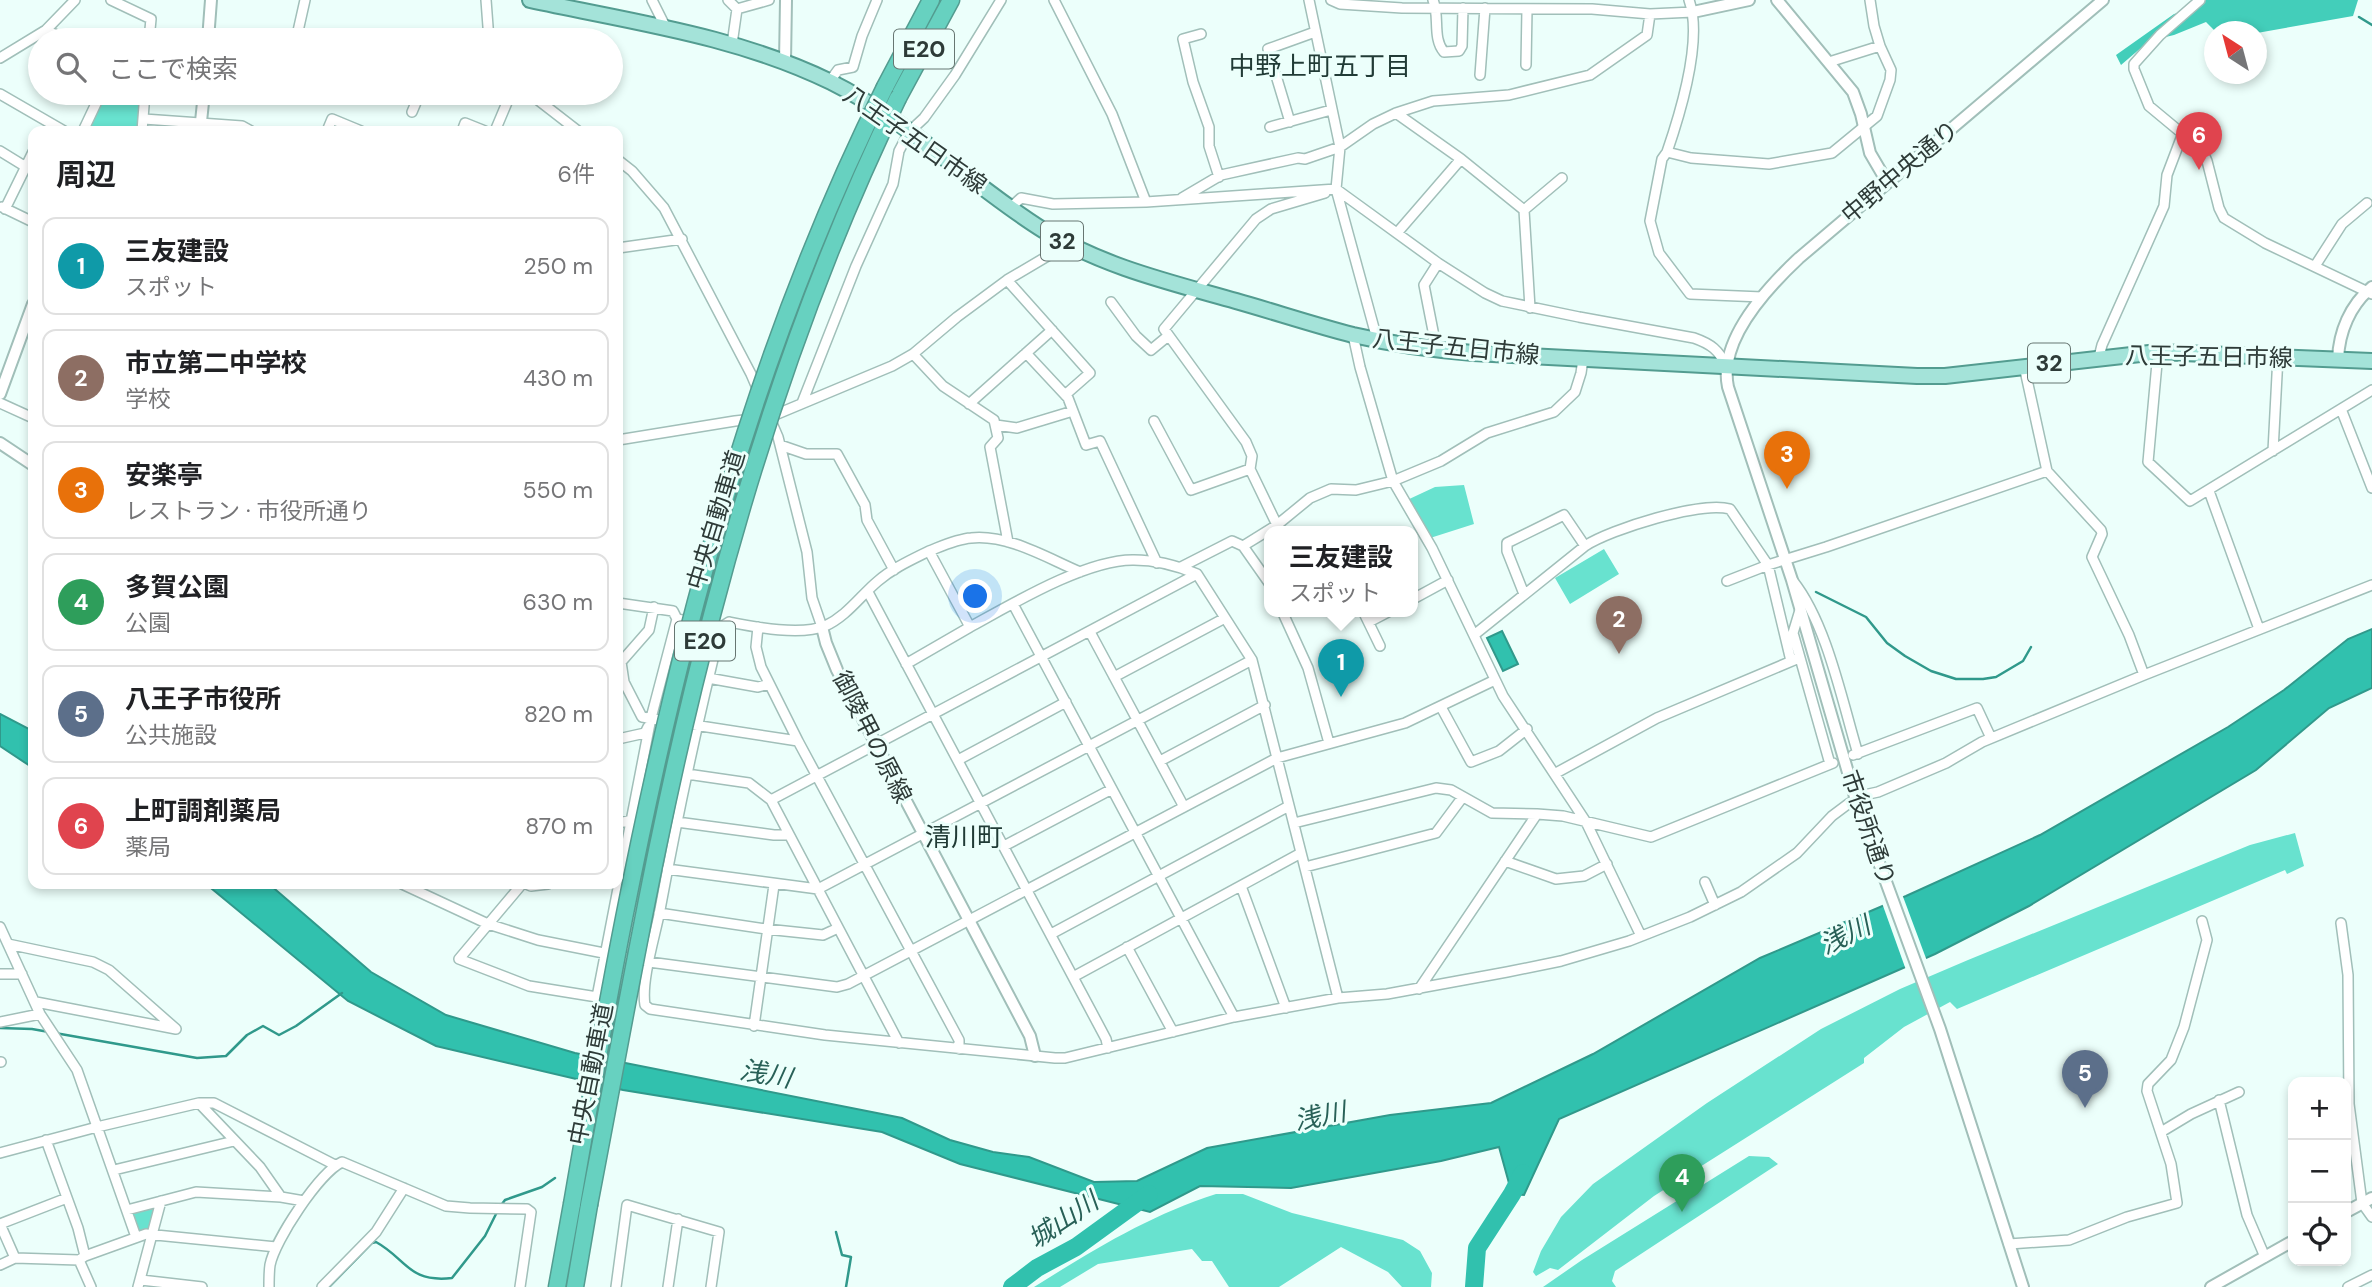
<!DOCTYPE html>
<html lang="ja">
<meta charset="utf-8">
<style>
body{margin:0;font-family:"DM Sans","Noto Sans JP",sans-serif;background:#f2f2f2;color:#202124}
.controls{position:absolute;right:21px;bottom:21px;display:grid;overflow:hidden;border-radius:14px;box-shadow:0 4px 10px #0003}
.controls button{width:63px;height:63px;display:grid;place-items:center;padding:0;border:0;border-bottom:2px solid #e0e0e0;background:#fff;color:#202124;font:35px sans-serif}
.compass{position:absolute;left:2204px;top:21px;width:63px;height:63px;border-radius:50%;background:#fff;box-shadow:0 4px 10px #0003;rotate:324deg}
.you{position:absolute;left:976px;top:597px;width:24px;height:24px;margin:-18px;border:5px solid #fff;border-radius:50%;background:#1a73e8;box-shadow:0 0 0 10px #1a73e833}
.badge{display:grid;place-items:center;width:46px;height:46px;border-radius:50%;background:#2563eb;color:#fff;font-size:23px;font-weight:700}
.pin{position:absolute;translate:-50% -58px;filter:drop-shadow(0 2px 4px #0008)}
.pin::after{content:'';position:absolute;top:37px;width:24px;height:21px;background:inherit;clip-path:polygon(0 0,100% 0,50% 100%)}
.popup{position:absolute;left:1264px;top:526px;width:154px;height:91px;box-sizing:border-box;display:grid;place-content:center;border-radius:14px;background:#fff;filter:drop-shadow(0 2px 5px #0005);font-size:23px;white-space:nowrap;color:#757577}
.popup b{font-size:26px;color:#202124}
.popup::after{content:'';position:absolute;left:50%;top:100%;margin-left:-14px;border:14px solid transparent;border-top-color:#fff}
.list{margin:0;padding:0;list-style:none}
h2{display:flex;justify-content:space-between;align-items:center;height:91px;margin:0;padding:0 28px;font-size:30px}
h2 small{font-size:23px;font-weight:400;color:#757577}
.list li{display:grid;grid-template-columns:46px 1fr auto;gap:21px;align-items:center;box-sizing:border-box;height:98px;margin:0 14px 14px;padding:0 14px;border:2px solid #e0e0e0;border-radius:14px}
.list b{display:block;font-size:26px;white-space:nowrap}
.list p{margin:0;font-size:23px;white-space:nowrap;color:#757577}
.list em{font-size:23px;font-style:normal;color:#757577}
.icon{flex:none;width:38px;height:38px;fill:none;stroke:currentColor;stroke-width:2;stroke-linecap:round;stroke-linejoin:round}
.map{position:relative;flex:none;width:2372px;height:1287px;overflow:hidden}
.search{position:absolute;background:#fff;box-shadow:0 4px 10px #0003;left:28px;top:28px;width:595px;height:77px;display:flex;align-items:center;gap:18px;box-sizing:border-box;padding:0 24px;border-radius:38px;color:#757577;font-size:26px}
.panel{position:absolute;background:#fff;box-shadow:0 4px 10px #0003;left:28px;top:126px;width:595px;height:763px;border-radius:14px}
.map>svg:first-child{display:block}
.green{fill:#68e2cf}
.forest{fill:#43ceba}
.water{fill:#31c1ae;stroke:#30998b;stroke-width:2}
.pier{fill:#ecfffb}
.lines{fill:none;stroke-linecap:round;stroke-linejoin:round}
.stream{stroke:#30998b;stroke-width:2.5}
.river{stroke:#31c1ae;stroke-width:18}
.minor-casing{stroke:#a1bfb9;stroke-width:12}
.tertiary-casing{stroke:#a1bfb9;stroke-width:14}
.primary-casing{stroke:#539c90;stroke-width:18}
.motorway-casing{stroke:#539c90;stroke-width:19}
.minor{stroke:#fff;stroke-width:9}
.tertiary{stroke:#fff;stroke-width:10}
.primary{stroke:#a4e3d9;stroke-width:14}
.motorway{stroke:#67d1c0;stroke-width:16}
.motorway-bridge-casing{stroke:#539c90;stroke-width:19;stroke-linecap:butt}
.motorway-bridge{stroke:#67d1c0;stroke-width:16}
.labels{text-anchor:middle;stroke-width:6;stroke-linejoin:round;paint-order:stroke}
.shield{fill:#ecfffb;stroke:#677672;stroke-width:2}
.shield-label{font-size:23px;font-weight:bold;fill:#2e3b38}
.street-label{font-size:24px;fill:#2e3b38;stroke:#ecfffb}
.neighbourhood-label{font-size:26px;fill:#213b36;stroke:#ecfffb}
.water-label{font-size:26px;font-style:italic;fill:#286057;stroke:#ecfffb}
</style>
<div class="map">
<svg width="2372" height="1287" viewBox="0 0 2372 1287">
<rect width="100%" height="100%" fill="#ecfffb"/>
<path class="green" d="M101 93H145L142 131H83Z
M1464 485 1474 524 1427 539 1405 501 1435 487Z
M1604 549 1619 574 1570 604 1555 578Z
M2295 833 2304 866 2287 874 2285 870 1957 1009 1950 1002 1904 1027 1864 1058V1063L1654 1196 1558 1270 1550 1268 1536 1276 1533 1272 1541 1251 1561 1217 1593 1184 1707 1103 1821 1029 1900 989 1968 960 2250 845Z
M1749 1156 1769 1157 1778 1164 1615 1271 1612 1281 1616 1287H1543L1582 1260Z
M1216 1194H1243L1292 1213 1403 1240 1420 1251 1432 1273 1431 1287H1402L1388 1272 1341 1247 1279 1287H1229L1212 1261H1202L1192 1249 1098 1264 1060 1287H1034C1093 1250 1150 1215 1216 1194Z
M161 1201 152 1235 136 1237 127 1210Z"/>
<path class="forest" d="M2206 0H2358L2353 16 2257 33 2215 31 2206 22 2174 35 2149 41 2121 65 2116 55 2174 14 2196 8Z"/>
<path class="water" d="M2372 629V688L2329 708 2256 770 2029 906 1935 954 1559 1119 1524 1195 1512 1194 1499 1147 1441 1161 1291 1188 1200 1186 1150 1212 960 1164 882 1132 623 1090 436 1046 348 1001 206 884H269L371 972 446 1015 575 1053 902 1118 950 1140 993 1152 1029 1157 1094 1182 1137 1181 1207 1148 1390 1115 1491 1103 1593 1054 1760 958 1906 896 2040 835 2228 727 2284 690 2348 639Z
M1502 631 1518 664 1503 671 1487 638Z
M0 714 33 731V768L0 746Z"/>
<path class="pier" d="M1902 894 1927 961 1906 970 1882 903Z"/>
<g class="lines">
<path class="stream" d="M2359 17 2372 25
M1816 592 1866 617 1887 643 1905 656 1931 671 1956 679H1983L1996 677 2023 661 2031 647
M0 1028 32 1029 49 1032
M55 1033 197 1058 226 1056 247 1035 263 1026 279 1035 296 1026 342 993
M502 1204 505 1200 542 1187 555 1178
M836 1232 842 1255 851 1257 846 1287
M329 1287 372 1243 376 1242C407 1259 408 1283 452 1278L485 1236 497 1212"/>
<path class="river" d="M1012 1287 1037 1268 1076 1247 1149 1194
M1474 1287 1477 1248 1512 1194 1523 1173"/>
<g class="minor-casing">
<path id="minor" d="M111 0 151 19 149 40
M486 0 489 40
M652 0 666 28
M728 0 737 9 732 44
M1054 0 1112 114 1146 202
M1309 0 1340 147 1336 189 1377 339
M1331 0 1340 4 1402 8 1592 9 1650 14 1693 12
M1433 0C1440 16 1432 38 1444 52L1459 51 1462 46 1463 8
M1689 0C1703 39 1680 114 1667 152L1662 159 1650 221 1659 253 1690 294 1762 297
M2200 0 2160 35 2134 64V69L2149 106 2202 150 2207 161 2219 208 2224 218 2265 243 2372 294
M737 9 769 0
M46 30 67 40
M1201 34 1183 39 1193 82 1209 127V146L1219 177
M296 40 305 0
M441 40 442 38 449 40
M0 58 46 30 75 0
M1829 62 1880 46
M1526 65 1527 9
M1480 75 1485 8
M830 81 838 70 853 67 862 36 877 0
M529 93 578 131
M0 94 64 131
M412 112 420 93
M1396 113 1461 159 1524 210
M144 119 242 126 251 131
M1290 122 1268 49 1315 32
M1270 127 1331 110
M83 131 101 93
M142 131 145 93
M327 131 332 119 361 131
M462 131 465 123 485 131
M495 131 511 93
M0 151 26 167
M1667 152 1691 158 1769 164 1832 153 1877 116 1890 80 1891 70 1880 46 1874 26 1870 0
M618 160 632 171 664 208 751 374 778 437 807 552 812 598 822 627
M1182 198 1221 175 1298 158 1305 159 1340 147 1373 124 1396 113 1433 101 1509 95 1590 75 1647 35 1650 14
M2 207 33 222
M1010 208 1021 198 1053 204 1146 202 1336 189 1438 263 1485 293 1502 301 1579 317 1694 338C1711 344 1719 350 1726 366
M5 209 33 152
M1397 233 1461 159
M618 248 682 239
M2315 266 2342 224 2367 203
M1007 280 1090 373 1065 395
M1111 302 1136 336 1151 350 1168 336
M1530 308 1524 210 1562 178
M1353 335 1360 367 1393 481 1432 548 1503 696 1586 822 1641 936
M1433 349 1434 336 1424 285 1438 263
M2158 352 2148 462 2190 501 2372 390
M1026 353 1068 398 1086 445 1100 441 1157 563
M913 354 943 386 994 420 998 438 990 447 1008 542
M2099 357 2102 345 2164 206 2167 175 2183 133
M2024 366 2047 471 2101 530 2102 534 2092 557 2129 635 2144 675
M0 403 33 418
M802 403 856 266 893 184 899 151 909 132 924 118 955 75 1001 0
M969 404 1052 330
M2341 409 2372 488
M1154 421 1191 490 1250 469
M996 425 1017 428 1073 411
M618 440 735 421 770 417 892 366 913 354 957 317 1007 280 1068 244
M780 445 806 454H837L865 505 867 520 894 570
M2273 451 2278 356
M2209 491 2259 629
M1277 525 1250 469 1252 456 1246 442 1164 329 1256 219 1271 209 1325 193
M1243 546 1269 583
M929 551C942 546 957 539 971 538 1008 534 1047 558 1080 572
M1181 567 1232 541 1243 546 1277 525 1310 498 1331 489 1356 490 1393 481 1441 461 1487 433 1554 412 1575 392 1581 373 1583 359
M1727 581 1768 565 1826 547 2047 471
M1793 581C1827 624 1842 701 1858 754
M868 592 1073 977 1106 1039 1108 1048
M1524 594 1507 551V543L1564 515 1585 546
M1413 599 1448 580
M1013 604 1234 1017
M654 607 649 630 621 662 624 682 642 717 798 741 959 1040V1049
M1800 610 1793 633 1830 764
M1282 611 1308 668 1329 743
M1363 611 1380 646
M677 619 721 627 729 622C755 627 800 636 825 626 847 616 860 596 878 581 893 568 911 560 929 551L970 627C1012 604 1087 559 1134 560 1154 560 1178 566 1197 574L1252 660 1338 998
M1369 622 1390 611
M721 627C697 722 677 818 659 915 654 939 641 982 645 1005L650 1009 825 1035 1055 1058H1065L1234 1017 1338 998 1387 994 1507 972 1561 961 1629 941 1690 917 1741 892 1797 853 1832 816 1848 804 1864 795 1878 792 1946 763 1982 742 2144 675 2372 585
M758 627 756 647 761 667 798 741
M1090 632 1184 807
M1474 635 1585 546C1611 529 1701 501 1730 509L1768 565 1791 661
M906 664 970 627
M1114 677 1225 618
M708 678 758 687 769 684
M1441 707 1471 762 1499 751 1527 729
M618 739 645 733 648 727
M1853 755 1977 708 1991 738
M958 760 1066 702
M1160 761 1265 705
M1556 773 1657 718 1799 658
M687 774 749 783 771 800 899 1043
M771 800 1197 574
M677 822 774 835H789
M618 823 633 820
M1294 823 1436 788 1451 790 1492 813 1537 814 1563 816 1651 837 1833 763
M1004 846 1112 789
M1505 861 1556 879 1584 876 1607 864
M1305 867 1436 833 1462 798
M667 869 818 889 1252 660
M1705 882 1715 905
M402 884 488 924 538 940 649 962 837 987 848 984 1277 758 1405 723 1495 680
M522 884 459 959 529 986 597 997 651 718 677 619 673 611 618 603
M526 884 531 886 548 884
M1241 886 1286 1008
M659 913 766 929 823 935 838 928
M2341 923 2348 975 2349 1104 2362 1203 2372 1217
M0 927 40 1014 77 1070 136 1237
M1051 934 1289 806
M8 944 93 962 109 970 176 1029 36 1002
M1127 947 1173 1032
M0 974H22
M1073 977 1301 853
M1419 989 1537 814
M0 1022 40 1014
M754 1026 774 885
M0 1062H1
M2219 1100 2247 1215 2265 1257
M199 1103 260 1167 281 1197
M2161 1132 2191 1114 2239 1092
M46 1140 78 1228 85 1256
M0 1153 97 1127 199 1103H214L335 1165
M114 1170 234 1141
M127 1210 196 1192 281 1197 304 1201
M2009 1244 2069 1240 2127 1217 2177 1203 2171 1164 2147 1091 2148 1084 2171 1060 2184 1027 2207 940 2202 921
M15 1258 0 1224 67 1198
M79 1260 91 1287
M0 1265 15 1258 79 1260 85 1256 146 1234 276 1247
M141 1280 202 1287
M138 1287 161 1201
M269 1287C269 1280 269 1272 270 1265 275 1240 319 1173 342 1162L446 1206 470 1208 527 1209 531 1212 520 1287
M322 1287 376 1232 404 1188
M616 1287 627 1205 719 1232 711 1287
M668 1287 678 1219
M2348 1287 2372 1275"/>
</g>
<g class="tertiary-casing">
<path id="tertiary" d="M1777 0 1853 92 1861 114 1870 153 1887 182
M1693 12 1749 0
M208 40 211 0
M785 62 786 0
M200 131 204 93
M2338 359C2339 332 2350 305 2372 287
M0 394 33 304
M0 443 33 465
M822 627 826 643 837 670 1030 1036 1035 1056
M2346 1212 2372 1198
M2023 1287 1940 1029 1856 800 1792 580 1728 387C1718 340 1767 288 1799 258L2103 0
M2211 1287 2293 1241"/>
</g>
<g class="primary-casing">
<path id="primary" d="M530 0C632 22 737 36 831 82 906 119 972 186 1043 230 1104 267 1169 282 1236 301 1275 312 1314 325 1353 335 1392 344 1433 350 1473 353L1917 376H1945L2158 352 2372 361"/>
</g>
<g class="motorway-casing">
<path id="motorway" d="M885 87 931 0
M898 98 951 0
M557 1287 572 1204
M575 1287 589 1205"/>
</g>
<use href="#minor" class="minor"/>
<use href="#tertiary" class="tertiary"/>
<use href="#primary" class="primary"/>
<use href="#motorway" class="motorway"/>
<g class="motorway-bridge-casing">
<path id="motorway-bridge" d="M572 1204C638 822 710 437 885 87
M589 1205C627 1008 660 809 712 615 758 439 818 262 898 98"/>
</g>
<use href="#motorway-bridge" class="motorway-bridge"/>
</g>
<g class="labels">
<g class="shield">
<rect x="894" y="29.5" width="60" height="39" rx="5"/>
<rect x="1041" y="221.5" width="42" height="39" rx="5"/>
<rect x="2028" y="343.5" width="42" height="39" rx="5"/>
<rect x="675" y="621.5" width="60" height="39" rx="5"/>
</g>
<g class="shield-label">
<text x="924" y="57">E20</text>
<text x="1062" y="249">32</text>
<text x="2049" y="371">32</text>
<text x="705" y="649">E20</text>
</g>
<g class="street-label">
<text transform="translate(915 140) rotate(35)" y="8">八王子五日市線</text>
<text transform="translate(1900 172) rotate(-40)" y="8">中野中央通り</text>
<text transform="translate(1456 347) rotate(6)" y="8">八王子五日市線</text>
<text transform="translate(2209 357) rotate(1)" y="8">八王子五日市線</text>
<text transform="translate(716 520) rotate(-73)" y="8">中央自動車道</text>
<text transform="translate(872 737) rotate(63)" y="8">御陵甲の原線</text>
<text transform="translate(1868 828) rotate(71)" y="8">市役所通り</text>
<text transform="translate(591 1074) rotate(-79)" y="8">中央自動車道</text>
</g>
<g class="neighbourhood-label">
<text x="1320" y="75">中野上町五丁目</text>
<text x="964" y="846">清川町</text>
</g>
<g class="water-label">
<text transform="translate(1845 935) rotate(-26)" y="9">浅川</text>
<text transform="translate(766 1074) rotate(10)" y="9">浅川</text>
<text transform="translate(1320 1116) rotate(-11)" y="9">浅川</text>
<text transform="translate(1063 1220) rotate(-34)" y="9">城山川</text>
</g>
</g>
</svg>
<div class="controls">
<button>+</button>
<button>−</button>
<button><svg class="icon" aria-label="locate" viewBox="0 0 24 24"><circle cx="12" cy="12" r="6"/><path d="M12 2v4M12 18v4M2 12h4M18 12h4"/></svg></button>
</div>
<svg class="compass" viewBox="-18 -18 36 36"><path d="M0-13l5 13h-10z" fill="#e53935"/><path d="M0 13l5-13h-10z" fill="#757577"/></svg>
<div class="you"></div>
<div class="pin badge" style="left:1341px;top:697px;background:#0f9aa8">1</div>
<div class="popup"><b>三友建設</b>スポット</div>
<div class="pin badge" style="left:1619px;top:654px;background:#8d6e63">2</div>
<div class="pin badge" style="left:1787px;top:489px;background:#e8710a">3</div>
<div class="pin badge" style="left:1682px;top:1212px;background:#2e9e5b">4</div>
<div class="pin badge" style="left:2085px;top:1108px;background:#5c6f8a">5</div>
<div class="pin badge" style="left:2199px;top:170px;background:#e0444e">6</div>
<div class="search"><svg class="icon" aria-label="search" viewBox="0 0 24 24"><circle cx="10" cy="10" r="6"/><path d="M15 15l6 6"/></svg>ここで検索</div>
<section class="panel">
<h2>周辺<small>6件</small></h2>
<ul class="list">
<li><span class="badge" style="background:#0f9aa8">1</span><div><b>三友建設</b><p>スポット</p></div><em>250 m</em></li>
<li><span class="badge" style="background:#8d6e63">2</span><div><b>市立第二中学校</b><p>学校</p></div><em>430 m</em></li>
<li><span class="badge" style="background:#e8710a">3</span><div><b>安楽亭</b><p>レストラン · 市役所通り</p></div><em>550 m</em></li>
<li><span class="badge" style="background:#2e9e5b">4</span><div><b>多賀公園</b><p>公園</p></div><em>630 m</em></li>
<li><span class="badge" style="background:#5c6f8a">5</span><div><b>八王子市役所</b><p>公共施設</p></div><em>820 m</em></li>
<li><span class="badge" style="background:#e0444e">6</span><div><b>上町調剤薬局</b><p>薬局</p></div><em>870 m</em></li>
</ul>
</section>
</div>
